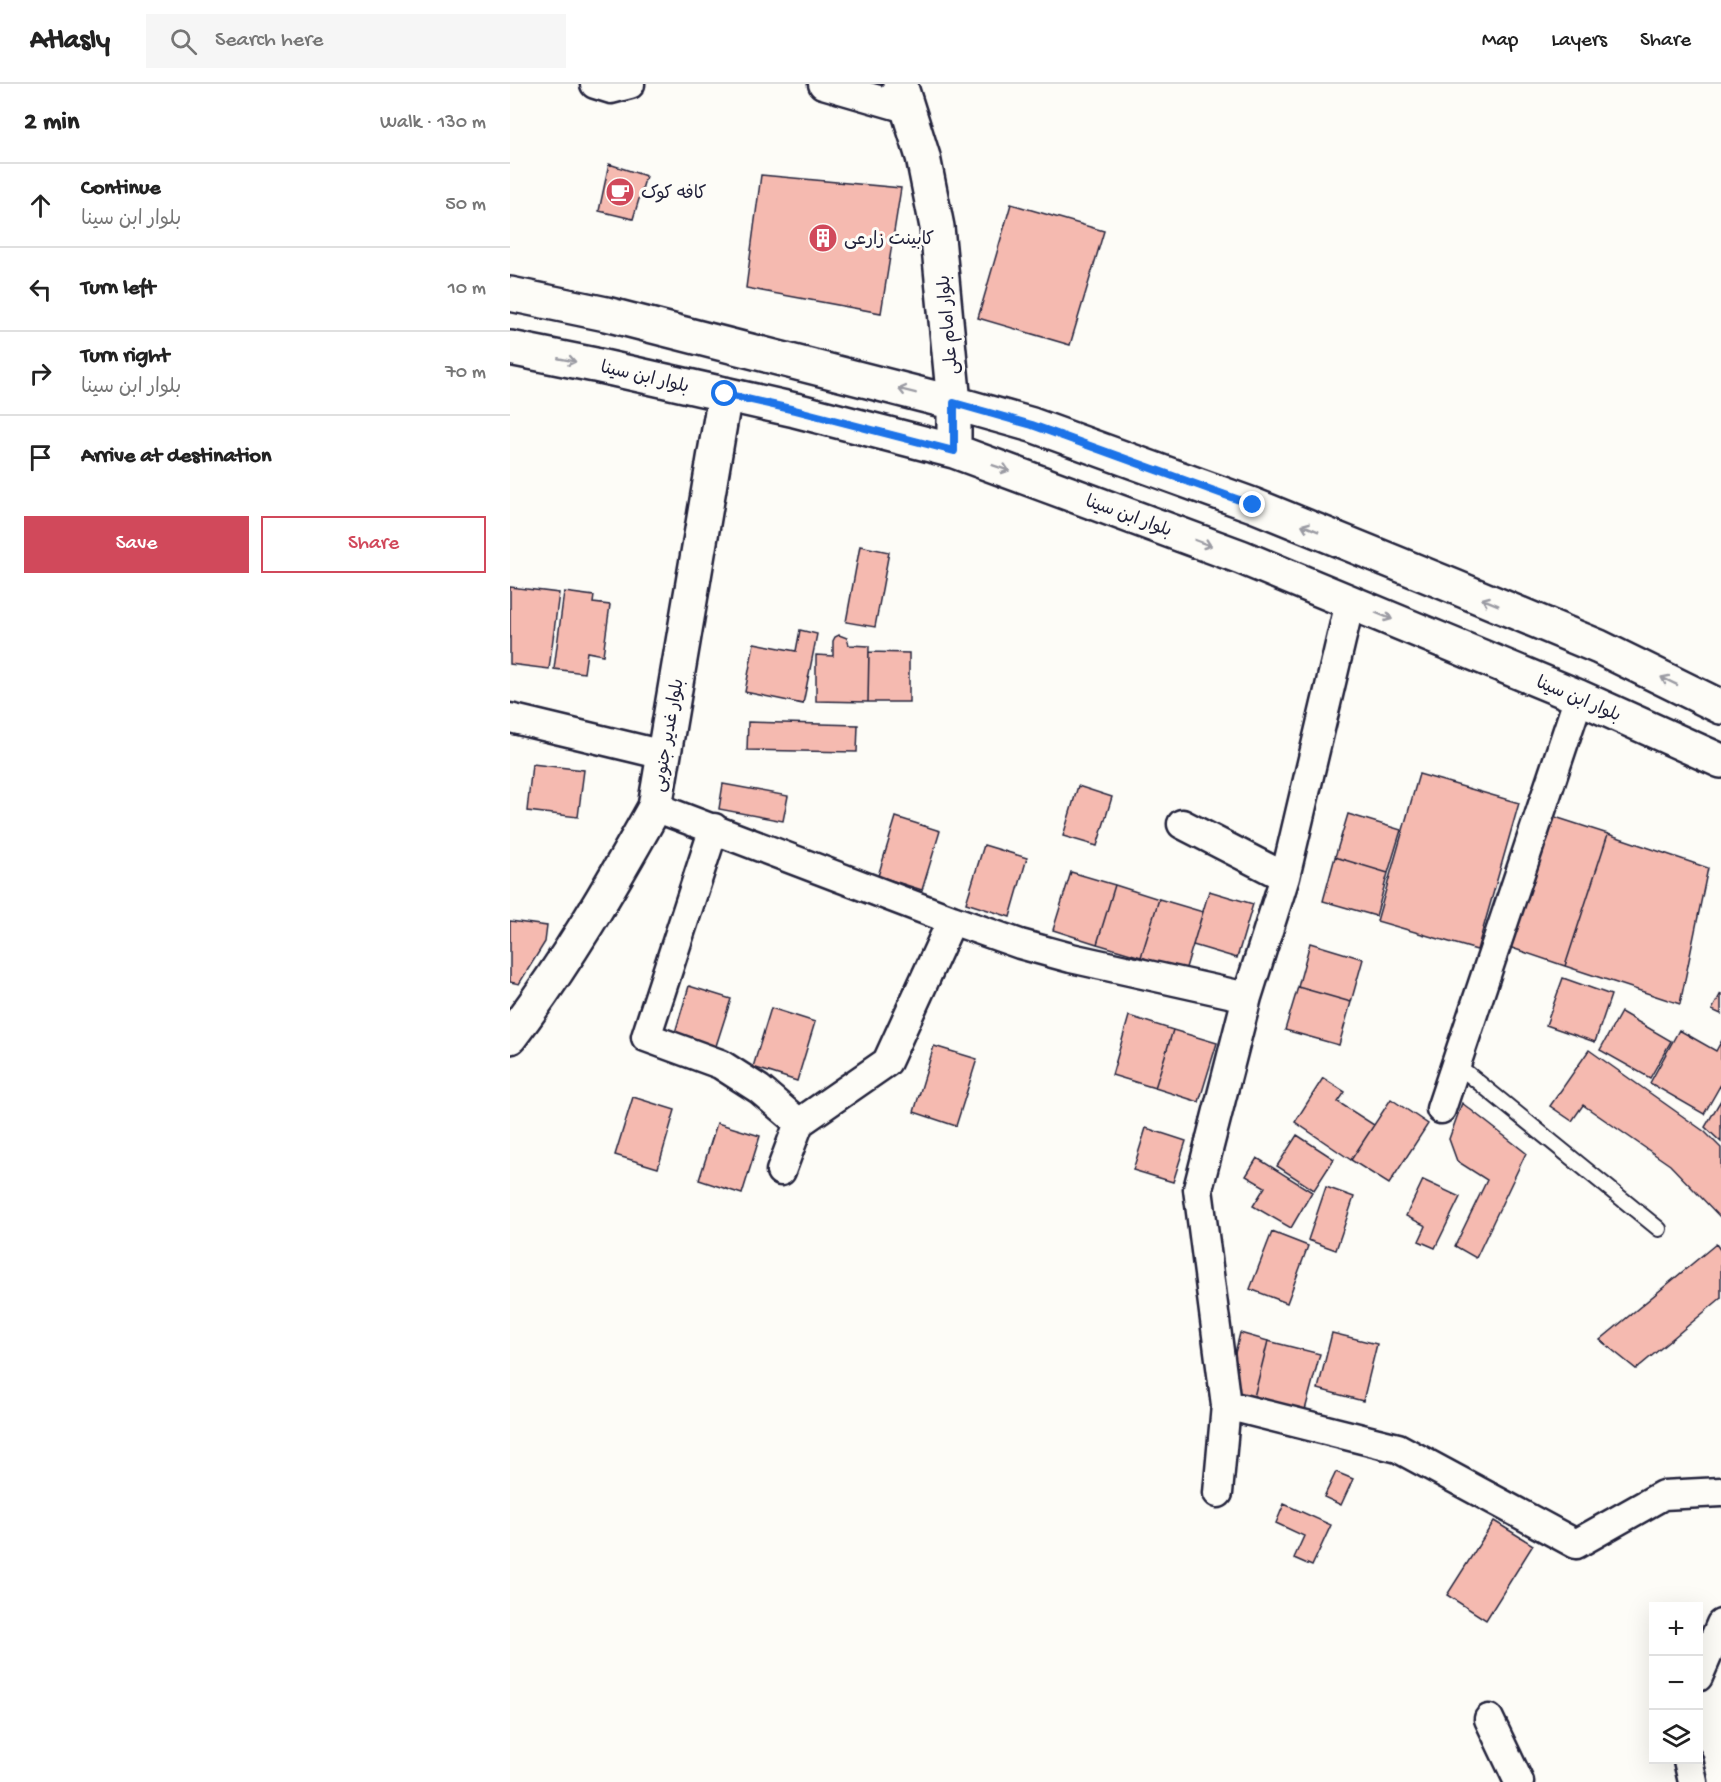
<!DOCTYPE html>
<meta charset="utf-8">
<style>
body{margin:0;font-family:"Gochi Hand","Playpen Sans Arabic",sans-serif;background:#f6f6f6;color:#222}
.controls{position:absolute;right:18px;bottom:18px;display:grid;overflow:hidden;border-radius:0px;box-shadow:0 6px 24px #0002}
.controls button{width:54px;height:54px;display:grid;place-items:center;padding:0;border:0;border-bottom:2px solid #e0e0e0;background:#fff;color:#222;font:30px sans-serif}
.stop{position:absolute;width:18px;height:18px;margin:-14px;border:4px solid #1a73e8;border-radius:50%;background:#fff}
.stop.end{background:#1a73e8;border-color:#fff;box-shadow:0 2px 6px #0008}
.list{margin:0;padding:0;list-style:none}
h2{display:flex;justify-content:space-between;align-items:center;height:78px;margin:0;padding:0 24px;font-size:26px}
h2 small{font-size:20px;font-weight:400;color:#767676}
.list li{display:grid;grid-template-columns:39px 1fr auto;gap:18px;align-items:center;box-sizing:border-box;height:84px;padding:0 24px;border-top:2px solid #e0e0e0}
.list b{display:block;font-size:22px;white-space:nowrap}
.list p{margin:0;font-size:20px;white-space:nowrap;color:#767676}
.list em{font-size:20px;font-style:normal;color:#767676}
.actions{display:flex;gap:12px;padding:18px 24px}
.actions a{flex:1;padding:14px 0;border:2px solid #d1495b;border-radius:0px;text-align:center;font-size:21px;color:#d1495b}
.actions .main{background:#d1495b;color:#fff}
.icon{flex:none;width:33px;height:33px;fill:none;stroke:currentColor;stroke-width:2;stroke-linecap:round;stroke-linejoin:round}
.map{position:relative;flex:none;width:1211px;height:1698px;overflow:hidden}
header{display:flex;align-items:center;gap:36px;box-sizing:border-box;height:84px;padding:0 30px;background:#fff;border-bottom:2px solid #e0e0e0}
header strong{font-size:28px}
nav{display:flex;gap:33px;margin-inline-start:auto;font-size:21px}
.search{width:420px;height:54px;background:#f6f6f6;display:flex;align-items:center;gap:15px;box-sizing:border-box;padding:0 21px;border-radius:0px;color:#767676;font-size:22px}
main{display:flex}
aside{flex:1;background:#fff}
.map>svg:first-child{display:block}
.building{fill:#f5bab0;stroke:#22223b;stroke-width:1.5}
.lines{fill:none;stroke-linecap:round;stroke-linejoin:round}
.lane-casing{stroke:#22223b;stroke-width:18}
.street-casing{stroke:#22223b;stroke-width:33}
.secondary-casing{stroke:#22223b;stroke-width:38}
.lane{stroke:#fdfcf7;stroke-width:14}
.street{stroke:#fdfcf7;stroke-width:28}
.secondary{stroke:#fdfcf7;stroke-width:33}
.oneway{stroke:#9a9aa2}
.route{stroke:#1a73e8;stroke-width:8}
.labels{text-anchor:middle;stroke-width:6;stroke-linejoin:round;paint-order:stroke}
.poi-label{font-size:18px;fill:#22223b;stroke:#fdfcf7;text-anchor:start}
.street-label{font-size:18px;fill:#22223b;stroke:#fdfcf7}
</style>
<header>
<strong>Atlasly</strong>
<div class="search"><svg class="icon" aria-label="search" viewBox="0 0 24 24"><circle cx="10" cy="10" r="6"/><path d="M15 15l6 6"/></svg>Search here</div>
<nav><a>Map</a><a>Layers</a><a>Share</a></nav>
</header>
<main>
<aside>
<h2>2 min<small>Walk · 130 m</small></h2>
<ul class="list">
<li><svg class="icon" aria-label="ahead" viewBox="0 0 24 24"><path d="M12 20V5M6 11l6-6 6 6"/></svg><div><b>Continue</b><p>بلوار ابن سینا</p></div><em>50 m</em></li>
<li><svg class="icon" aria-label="left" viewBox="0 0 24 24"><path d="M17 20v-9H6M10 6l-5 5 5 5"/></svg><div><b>Turn left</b></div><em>10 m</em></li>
<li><svg class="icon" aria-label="right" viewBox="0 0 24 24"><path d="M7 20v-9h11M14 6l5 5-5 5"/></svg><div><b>Turn right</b><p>بلوار ابن سینا</p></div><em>70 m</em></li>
<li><svg class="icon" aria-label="arrive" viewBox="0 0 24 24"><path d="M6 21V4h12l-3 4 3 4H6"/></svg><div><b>Arrive at destination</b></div></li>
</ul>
<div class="actions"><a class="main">Save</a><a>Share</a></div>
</aside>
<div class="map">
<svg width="1211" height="1698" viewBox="0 0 1211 1698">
<rect width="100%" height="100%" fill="#fdfcf7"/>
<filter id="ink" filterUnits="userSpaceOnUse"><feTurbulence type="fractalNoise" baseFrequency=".0167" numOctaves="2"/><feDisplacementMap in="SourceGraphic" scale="12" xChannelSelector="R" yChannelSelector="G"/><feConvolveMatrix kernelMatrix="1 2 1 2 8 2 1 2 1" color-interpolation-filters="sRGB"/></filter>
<g filter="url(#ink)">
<path class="building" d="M99 80 136 92 123 135 89 127Z
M251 91 391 104 371 229 236 204Z
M501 120 594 147 560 261 468 234Z
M350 462 379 468 365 543 336 538Z
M0 503 49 509 39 585 0 580Z
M54 508 84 512 83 519 100 521 93 571 77 568 74 589 44 585Z
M290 546 307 550 293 620 235 608 244 559 286 567Z
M329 551 337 554 339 561 359 562 358 618 306 617V571L323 572V557L325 553Z
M359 568 399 569V618H358Z
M238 638 348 641 347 668 237 666Z
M22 680 74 686 68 733 17 727Z
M909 690 1009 719 967 866 867 837Z
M213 700 278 712 273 737 209 725Z
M568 702 602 713 587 762 553 752Z
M838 730 891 746 878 789 825 773Z
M1042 732 1098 750 1055 882 999 863Z
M386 733 430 747 412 806 368 792Z
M1098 750 1198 784 1170 920 1055 882Z
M474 761 517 774 500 833 456 819Z
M825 773 878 789 866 832 813 817Z
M561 788 605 801 587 860 543 846Z
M605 801 649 815 631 873 587 860Z
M699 807 743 820 727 874 683 861Z
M649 815 693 828 675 887 631 873Z
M0 837 37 842 35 858 9 900 0 898Z
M800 859 853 875 841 918 788 903Z
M1053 894 1101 911 1085 958 1036 941Z
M179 902 221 915 205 965 164 952Z
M788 903 841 918 829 961 775 946Z
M1211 909V930L1202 926Z
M261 924 305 938 287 997 243 983Z
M1111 928 1161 957 1140 994 1090 966Z
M619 932 663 946 645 1004 602 991Z
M663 946 707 959 689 1018 645 1004Z
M1169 946 1206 967 1211 958V1003L1210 1002 1194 1030 1140 999Z
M424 962 467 975 446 1042 404 1028Z
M1079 966 1195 1048 1211 1064V1134L1160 1081 1073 1021 1062 1037 1040 1022Z
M813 994 835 1008 828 1018 864 1041 841 1076 785 1038Z
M123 1013 165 1026 148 1084 105 1071Z
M881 1015 918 1040 879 1100 841 1076Z
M1211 1016V1058L1195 1043Z
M952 1019 1016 1069 966 1174 945 1162 977 1096 947 1077 939 1055Z
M207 1039 250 1052 232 1110 189 1096Z
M636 1044 676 1057 663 1098 623 1086Z
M787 1051 824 1075 804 1106 767 1082Z
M747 1074 802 1108 781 1144 743 1122 755 1103 736 1092Z
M913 1096 950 1113 925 1164 909 1157 916 1142 896 1132Z
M816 1103 844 1113 826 1166 798 1156Z
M762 1148 798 1162 777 1219 740 1205Z
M1206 1160 1211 1167V1214L1126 1285 1090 1256Z
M730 1249 758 1257 744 1313 716 1305Z
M822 1249 867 1260 853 1317 808 1305Z
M758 1257 810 1270 795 1326 744 1313Z
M826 1388 843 1395 831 1421 814 1413Z
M774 1420 821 1441 802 1482 784 1474 794 1452 766 1439Z
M984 1437 1023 1461 976 1536 937 1511Z"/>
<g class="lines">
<g class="lane-casing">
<path id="lane" d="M946 980 1149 1145"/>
</g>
<g class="street-casing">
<path id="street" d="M85 0 101 5 120 0
M313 0 396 24
M0 634 154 671
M145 723 442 836 510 860 561 874 737 913
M672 740 775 793
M204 744 136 953 210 980 249 1005 289 1039
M931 1025 1069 613
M271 1087 289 1039 377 978 442 836
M716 1321 888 1364 1066 1460 1153 1411 1211 1408
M708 1409 716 1321 688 1105 737 913 775 793 840 518
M1188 1593 1211 1540
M979 1635 1009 1698
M1178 1676 1183 1698"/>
</g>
<g class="secondary-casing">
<path id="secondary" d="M390 0 413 73 427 143 444 319V367
M0 210 96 230 444 319 522 341 743 421 945 503 1089 563 1211 623
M0 264 85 281 285 326 444 367 731 473 1069 613 1211 677
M0 953C55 881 101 802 145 723L215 310"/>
</g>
<use href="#lane" class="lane"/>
<use href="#street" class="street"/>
<use href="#secondary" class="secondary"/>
</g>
<defs><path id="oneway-shaft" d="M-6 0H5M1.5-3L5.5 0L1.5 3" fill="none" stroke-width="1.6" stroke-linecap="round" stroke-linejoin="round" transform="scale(1.5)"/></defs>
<g class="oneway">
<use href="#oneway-shaft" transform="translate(57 276) rotate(11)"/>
<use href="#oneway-shaft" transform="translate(397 307) rotate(-166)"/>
<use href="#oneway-shaft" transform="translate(491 384) rotate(19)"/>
<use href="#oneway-shaft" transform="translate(800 444) rotate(-158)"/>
<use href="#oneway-shaft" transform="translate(693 459) rotate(20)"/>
<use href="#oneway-shaft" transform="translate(980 518) rotate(-158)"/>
<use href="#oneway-shaft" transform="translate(874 532) rotate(22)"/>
<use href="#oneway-shaft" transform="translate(1159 597) rotate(-154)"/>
</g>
</g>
<g class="lines" filter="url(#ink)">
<path class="route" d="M215 310 285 326 444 367V319L522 341 743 421"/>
</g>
<defs>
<g id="cafe-disc" transform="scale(1.5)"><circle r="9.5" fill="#d1495b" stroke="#fdfcf7"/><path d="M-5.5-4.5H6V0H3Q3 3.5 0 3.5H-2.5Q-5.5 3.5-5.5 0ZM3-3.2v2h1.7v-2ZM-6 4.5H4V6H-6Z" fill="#fff"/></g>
<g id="building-disc" transform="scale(1.5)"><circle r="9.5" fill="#d1495b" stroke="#fdfcf7"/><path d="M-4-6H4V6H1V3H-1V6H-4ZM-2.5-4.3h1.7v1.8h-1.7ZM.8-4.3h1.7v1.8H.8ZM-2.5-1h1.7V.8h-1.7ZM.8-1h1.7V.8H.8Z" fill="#fff"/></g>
</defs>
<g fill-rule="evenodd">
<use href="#cafe-disc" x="110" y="108"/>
<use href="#building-disc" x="313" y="154"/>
</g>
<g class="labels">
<g class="poi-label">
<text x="131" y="114">کافه کوک</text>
<text x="334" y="160">کابینت زارعی</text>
</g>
<g class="street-label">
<text transform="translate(437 241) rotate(-95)" y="6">بلوار امام علی</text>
<text transform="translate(135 292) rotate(13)" y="6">بلوار ابن سینا</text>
<text transform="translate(619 431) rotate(20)" y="6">بلوار ابن سینا</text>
<text transform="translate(1069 614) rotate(23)" y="6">بلوار ابن سینا</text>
<text transform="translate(157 651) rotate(-80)" y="6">بلوار غدیر جنوبی</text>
</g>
</g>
</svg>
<div class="controls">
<button>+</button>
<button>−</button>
<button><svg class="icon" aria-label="layers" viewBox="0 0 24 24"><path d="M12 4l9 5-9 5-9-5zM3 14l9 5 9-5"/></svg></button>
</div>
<div class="stop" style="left:215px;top:310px"></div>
<div class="stop end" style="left:743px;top:421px"></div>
</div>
</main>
